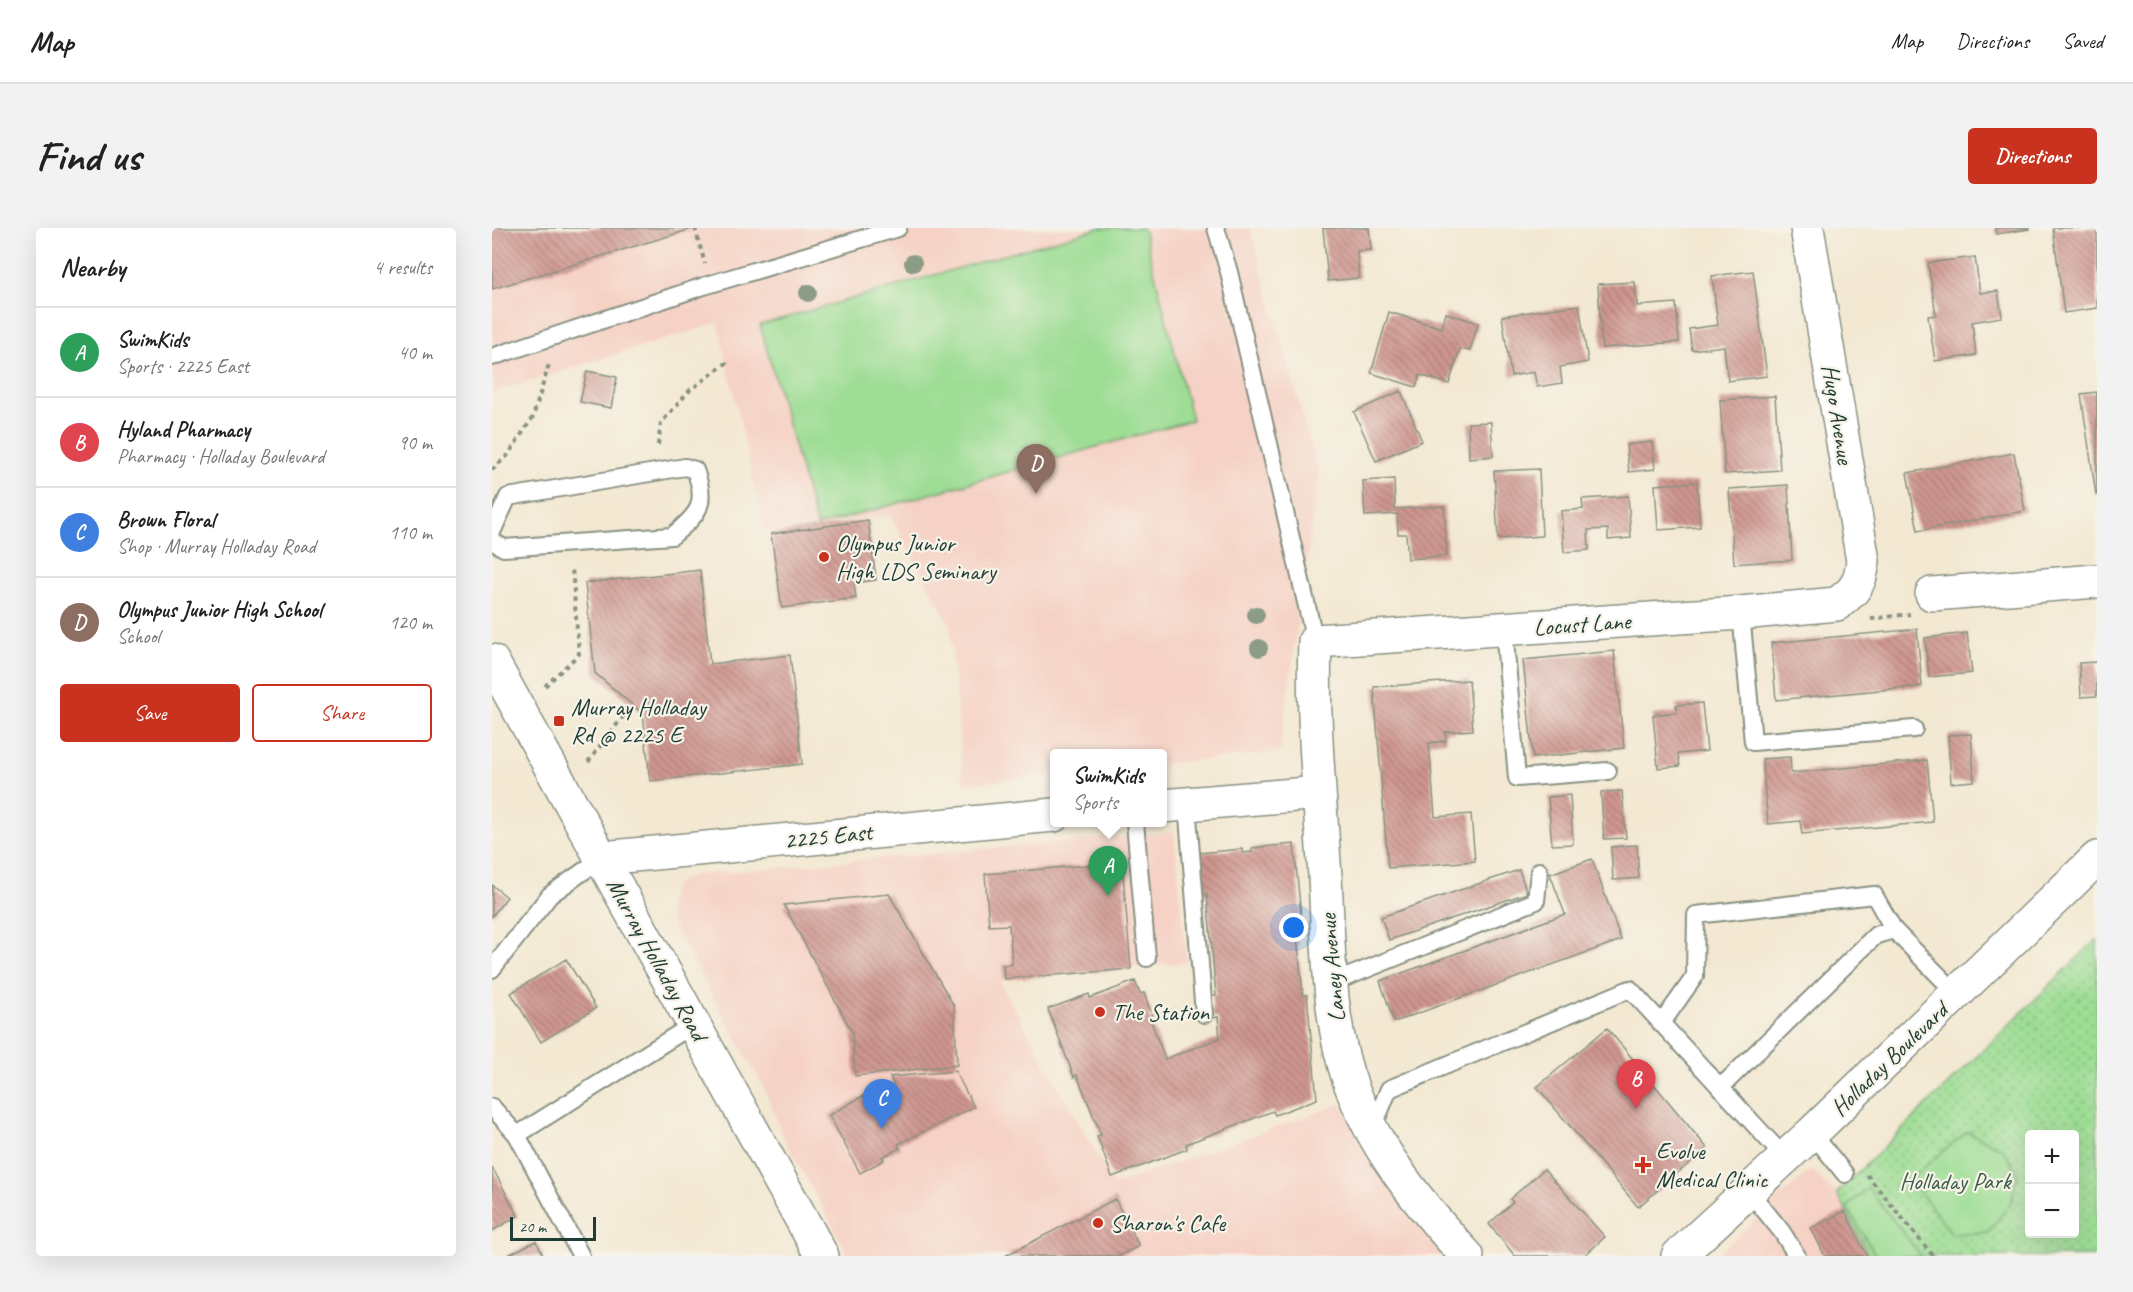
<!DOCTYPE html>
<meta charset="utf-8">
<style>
body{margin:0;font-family:Caveat,sans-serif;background:#f2f2f2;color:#222}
.controls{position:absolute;right:18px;bottom:18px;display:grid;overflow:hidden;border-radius:6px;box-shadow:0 6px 24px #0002}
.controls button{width:54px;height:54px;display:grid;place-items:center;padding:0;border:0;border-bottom:2px solid #e0e0e0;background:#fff;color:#222;font:30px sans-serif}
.scale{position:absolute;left:18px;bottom:15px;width:86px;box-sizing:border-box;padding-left:6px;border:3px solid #1f3d34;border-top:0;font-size:16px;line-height:21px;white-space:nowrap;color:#1f3d34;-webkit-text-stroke:4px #f7f3e8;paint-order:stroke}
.you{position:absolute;left:802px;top:700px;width:21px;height:21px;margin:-15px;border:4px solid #fff;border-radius:50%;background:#1a73e8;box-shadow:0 0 0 9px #1a73e833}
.badge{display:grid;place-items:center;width:39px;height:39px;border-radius:50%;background:#c8321e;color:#fff;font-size:20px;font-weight:700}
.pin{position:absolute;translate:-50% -50px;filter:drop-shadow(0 2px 3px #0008)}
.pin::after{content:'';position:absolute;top:32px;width:21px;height:18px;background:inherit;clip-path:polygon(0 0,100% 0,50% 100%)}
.popup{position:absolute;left:558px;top:521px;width:117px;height:78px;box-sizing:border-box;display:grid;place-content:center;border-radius:6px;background:#fff;filter:drop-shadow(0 2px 4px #0005);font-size:20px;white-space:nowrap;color:#767676}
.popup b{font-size:22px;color:#222}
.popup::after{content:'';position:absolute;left:50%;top:100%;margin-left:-12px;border:12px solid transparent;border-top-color:#fff}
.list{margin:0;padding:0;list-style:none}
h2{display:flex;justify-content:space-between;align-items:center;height:78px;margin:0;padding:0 24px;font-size:26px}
h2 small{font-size:20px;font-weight:400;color:#767676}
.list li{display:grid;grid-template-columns:39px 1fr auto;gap:18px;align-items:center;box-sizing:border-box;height:90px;padding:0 24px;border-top:2px solid #e0e0e0}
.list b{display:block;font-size:22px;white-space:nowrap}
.list p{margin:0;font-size:20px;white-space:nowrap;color:#767676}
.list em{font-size:20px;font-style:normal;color:#767676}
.actions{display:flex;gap:12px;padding:18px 24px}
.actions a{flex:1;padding:14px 0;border:2px solid #c8321e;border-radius:6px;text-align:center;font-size:21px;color:#c8321e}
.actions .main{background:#c8321e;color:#fff}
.map{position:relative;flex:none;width:1605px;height:1028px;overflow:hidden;border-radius:6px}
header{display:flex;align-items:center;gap:36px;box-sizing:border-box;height:84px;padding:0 30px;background:#fff;border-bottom:2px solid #e0e0e0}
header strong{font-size:28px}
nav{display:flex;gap:33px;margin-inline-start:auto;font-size:21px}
.intro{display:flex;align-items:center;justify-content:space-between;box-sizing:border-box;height:144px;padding:0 36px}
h1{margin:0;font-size:42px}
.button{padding:15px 27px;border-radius:6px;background:#c8321e;color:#fff;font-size:21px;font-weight:700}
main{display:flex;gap:36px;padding:0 36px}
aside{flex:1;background:#fff;border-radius:6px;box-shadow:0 6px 24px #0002}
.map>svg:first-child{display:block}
.built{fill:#f6d1c5}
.green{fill:url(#green-dots);stroke:#5e8d64;stroke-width:1.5;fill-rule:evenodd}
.pitch{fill:#9ddd94;stroke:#5e8d64;stroke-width:1.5}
.building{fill:url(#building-back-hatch)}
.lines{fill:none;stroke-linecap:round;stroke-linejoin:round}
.service-casing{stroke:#899283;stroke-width:20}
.minor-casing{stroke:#899283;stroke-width:36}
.tertiary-casing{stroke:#899283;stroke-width:36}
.secondary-casing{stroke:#899283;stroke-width:36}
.path{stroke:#899283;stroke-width:4;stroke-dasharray:4.5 4.5;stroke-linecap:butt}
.service{stroke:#fff;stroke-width:16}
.minor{stroke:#fff;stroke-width:33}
.tertiary{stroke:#fff;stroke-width:33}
.secondary{stroke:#fff;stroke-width:33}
.tree{fill:#8c9c86}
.poi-dot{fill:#c8321e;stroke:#f7f3e8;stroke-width:2}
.labels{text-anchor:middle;stroke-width:4.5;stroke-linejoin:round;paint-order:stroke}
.street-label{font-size:24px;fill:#1f3d34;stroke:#f7f3e8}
.poi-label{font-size:24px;fill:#1f3d34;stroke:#f7f3e8;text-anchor:start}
.park-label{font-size:24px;fill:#385d47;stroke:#f7f3e8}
</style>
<header>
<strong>Map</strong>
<nav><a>Map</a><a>Directions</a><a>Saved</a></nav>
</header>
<div class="intro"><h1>Find us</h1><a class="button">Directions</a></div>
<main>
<aside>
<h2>Nearby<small>4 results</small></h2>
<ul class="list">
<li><span class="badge" style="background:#2e9e5b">A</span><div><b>SwimKids</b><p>Sports · 2225 East</p></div><em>40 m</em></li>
<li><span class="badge" style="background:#e0444e">B</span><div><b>Hyland Pharmacy</b><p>Pharmacy · Holladay Boulevard</p></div><em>90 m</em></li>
<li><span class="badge" style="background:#3f7fe0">C</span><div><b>Brown Floral</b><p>Shop · Murray Holladay Road</p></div><em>110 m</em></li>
<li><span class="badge" style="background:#8d6e63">D</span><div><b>Olympus Junior High School</b><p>School</p></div><em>120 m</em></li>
</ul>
<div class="actions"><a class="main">Save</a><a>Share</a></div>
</aside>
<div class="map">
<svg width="1605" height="1028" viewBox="0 0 1605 1028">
<defs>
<pattern id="green-dots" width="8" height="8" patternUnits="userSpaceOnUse" patternTransform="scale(1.5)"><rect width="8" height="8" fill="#9ddd94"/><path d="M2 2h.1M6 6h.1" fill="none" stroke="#7fb47a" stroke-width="1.8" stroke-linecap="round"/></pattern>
<pattern id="building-back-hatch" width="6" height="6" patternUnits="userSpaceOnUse" patternTransform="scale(1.5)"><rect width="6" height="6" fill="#cf968f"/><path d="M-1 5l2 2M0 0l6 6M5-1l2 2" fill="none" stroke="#a77c76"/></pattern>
</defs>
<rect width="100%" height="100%" fill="#f7f3e8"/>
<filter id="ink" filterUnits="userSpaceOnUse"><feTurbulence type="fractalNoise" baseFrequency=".0167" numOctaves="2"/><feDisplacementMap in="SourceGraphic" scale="12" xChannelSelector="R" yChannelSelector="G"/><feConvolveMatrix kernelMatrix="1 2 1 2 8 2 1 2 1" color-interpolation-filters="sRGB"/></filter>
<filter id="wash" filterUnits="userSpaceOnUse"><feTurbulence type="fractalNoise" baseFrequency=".008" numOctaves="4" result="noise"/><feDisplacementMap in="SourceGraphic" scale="24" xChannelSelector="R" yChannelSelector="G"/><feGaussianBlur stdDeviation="1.35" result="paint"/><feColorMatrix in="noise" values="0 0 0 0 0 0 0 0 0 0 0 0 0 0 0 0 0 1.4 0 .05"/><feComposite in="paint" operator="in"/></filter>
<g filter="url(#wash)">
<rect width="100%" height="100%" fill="#f3e8d2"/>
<path class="built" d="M0 0H758L827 245 788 524 670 536V526H562V547L471 556 458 397 398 287 273 304 226 95 0 165Z
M682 604 695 734 507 753 622 957 849 876 955 1028H357L292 911 273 862 179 693 176 679 180 663 184 657 190 652 202 647Z
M1316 944H1322L1334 956 1345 965 1377 1028H1223Z"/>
<path class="green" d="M1605 711V1028H1377L1345 965ZM1538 906H1582V1006H1538Z"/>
<path class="pitch" d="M607 0H651L700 192 325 298 268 97Z
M1475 904 1511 921 1526 945 1519 975 1496 1004 1460 1006 1418 951Z
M1376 960 1429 1028H1384L1355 979Z"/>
<g id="blocks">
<path class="building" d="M0 0H200V1L0 61Z
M831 0H877L879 22 865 23 867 50 836 53Z
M1503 0H1537V1L1504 6Z
M1561 0H1605V80L1572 85Z
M1483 29 1488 65 1506 63 1510 89 1480 94 1484 127 1443 133 1436 88 1444 87 1436 35Z
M1261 43 1275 148 1236 153 1232 118 1200 122 1197 101 1226 97 1220 48Z
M1143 54 1145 78 1184 75 1187 114 1110 120 1106 56Z
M1087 77 1096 134 1068 139 1070 155 1045 159 1042 144 1019 148 1010 88Z
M897 84 950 100 954 85 986 95 978 123 968 121 957 156 928 147 924 159 879 145Z
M95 143 125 149 119 180 88 174Z
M909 163 930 213 884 233 862 184Z
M1605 164V267H1604L1589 166Z
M1283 168 1288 242 1233 246 1228 172Z
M999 194 1001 228 977 230 976 195Z
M1160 214 1163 241 1137 244 1134 217Z
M1522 225 1533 283 1426 303 1415 245Z
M1047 241 1050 308 1006 311 1002 243Z
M902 251 903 281 952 278 955 328 916 331 914 306H906L905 286 873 288 871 253Z
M1205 254 1208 299 1166 302 1163 257Z
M1296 257 1300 332 1242 336 1237 261Z
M1136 268 1139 310 1116 312V301L1096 302 1097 322 1072 324 1069 283 1091 281 1090 271Z
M376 292 384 352 362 355 364 370 290 380 279 306Z
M208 342 218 436 298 427 310 536 158 553 151 486 103 445 93 355Z
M1425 401 1430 458 1284 472 1279 415Z
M1475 405 1480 445 1437 449 1433 410Z
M1122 423 1132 520 1041 530 1031 432Z
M1605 434V468L1589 469 1587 435Z
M977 452 981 502 953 504 954 513 937 515 943 589 979 586 983 633 896 640 882 459Z
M1210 475 1215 523 1186 526 1188 538 1166 540 1161 487 1185 484 1184 477Z
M1479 506 1482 553 1459 555 1456 507Z
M1298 529 1299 545 1435 532 1441 594 1310 606 1308 593 1276 596 1270 531Z
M1130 563 1134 610 1112 611 1109 564Z
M1078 567 1081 616 1060 617 1056 569Z
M802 616 809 688H803L811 767H815L825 871 783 887 781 883 694 916 695 921 620 949 605 908 609 907 585 847 582 849 556 781 597 766 598 770 643 753 648 766 652 765 660 787 657 788 673 831 728 810 726 789 721 790 720 767H724L715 666 711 667 707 625 750 621 751 625 760 624V620Z
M1145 617 1147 650 1121 652 1119 619Z
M1100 631 1129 712 902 794 888 753 1073 686 1058 646Z
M630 634 639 741 512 751 511 737 520 736 517 697 497 698 493 646Z
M1027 642 1035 665 897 712 889 689Z
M0 657 15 669 0 688Z
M397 666 462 778 465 837 363 848 360 804 292 677Z
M74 731 104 780 49 814 19 765Z
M1115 800 1215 920 1146 979 1045 859Z
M463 843 482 879 406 916 408 920 390 929 392 932 368 945 337 887 382 862 386 868 402 858 398 849Z
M0 939 26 988 0 1003Z
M1052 941 1113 1009 1092 1028H1023L997 996 1021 974 1018 971Z
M623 971 647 1018 627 1028H513Z
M1353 983 1375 1028H1333L1319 1000Z
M44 1013 52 1028H14Z"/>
</g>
</g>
<g filter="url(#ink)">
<use href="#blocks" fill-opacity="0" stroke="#899283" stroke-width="1.5"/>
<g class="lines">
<g class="service-casing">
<path id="service" d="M724 0 737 44 823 413
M0 129 212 58 406 0
M0 304 16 269 193 239 203 242C216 276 207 286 180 308L12 320 0 313
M1249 385 1261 514 1422 501
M1012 401 1025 550 1116 543
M695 576 712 786
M643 594 655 730
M0 741 58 667 110 630
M840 755 1044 673 1047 643
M1169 796 1203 748 1204 687 1382 667 1402 702 1465 766
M1228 860 1384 707 1402 702
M0 879 25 907 89 1028
M880 902 897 861 1138 761 1293 930
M1320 905 1353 946
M25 907 202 796
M1257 963 1290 1004 1305 1028"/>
</g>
<g class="minor-casing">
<path id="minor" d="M1440 366 1605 353
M670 578 827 565
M110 630 562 587
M975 1028C930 979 887 927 862 865 835 798 837 720 833 649 828 571 820 492 823 413L1249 385 1345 376C1364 362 1368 356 1371 333L1315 0"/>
</g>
<g class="tertiary-casing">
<path id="tertiary" d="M1186 1028 1320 905 1605 630"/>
</g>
<g class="secondary-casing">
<path id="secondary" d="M0 433 330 1028"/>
</g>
<path class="path" d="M203 0 213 36
M166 217 169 195 198 162 236 134
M0 242 16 227 41 189 58 133
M1379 391 1418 386
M53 458 87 426 80 340
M96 534 140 477
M1375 947 1441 1028"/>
<use href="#service" class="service"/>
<use href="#minor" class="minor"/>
<use href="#tertiary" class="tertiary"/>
<use href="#secondary" class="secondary"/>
</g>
<g class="tree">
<circle cx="421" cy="35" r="9"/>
<circle cx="316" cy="65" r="9"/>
<circle cx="764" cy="387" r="9"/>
<circle cx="767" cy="420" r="9"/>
</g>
</g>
<g class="poi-dot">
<circle cx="332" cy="329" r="6"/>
<rect x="61" y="487" width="12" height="12" rx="3"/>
<circle cx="608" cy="784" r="6"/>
<path d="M1148 928h6v6h6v6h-6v6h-6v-6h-6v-6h6z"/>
<circle cx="606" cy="995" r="6"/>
</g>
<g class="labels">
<g class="street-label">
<text transform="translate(1346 186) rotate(81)" y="8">Hugo Avenue</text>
<text transform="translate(1090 396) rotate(-4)" y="8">Locust Lane</text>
<text transform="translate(336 608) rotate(-6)" y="8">2225 East</text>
<text transform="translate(165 731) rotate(61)" y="8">Murray Holladay Road</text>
<text transform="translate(840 740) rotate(-95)" y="8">Laney Avenue</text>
<text transform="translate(1397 831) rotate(-44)" y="8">Holladay Boulevard</text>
</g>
<g class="poi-label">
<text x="344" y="323">Olympus Junior<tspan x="344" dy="28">High LDS Seminary</tspan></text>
<text x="79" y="487">Murray Holladay<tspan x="79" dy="28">Rd @ 2225 E</tspan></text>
<text x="620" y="792">The Station</text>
<text x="1164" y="931">Evolve<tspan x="1164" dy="28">Medical Clinic</tspan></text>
<text x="618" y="1003">Sharon's Cafe</text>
</g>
<g class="park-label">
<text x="1463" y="961">Holladay Park</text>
</g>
</g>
</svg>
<div class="controls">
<button>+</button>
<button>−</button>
</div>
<div class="scale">20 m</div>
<div class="you"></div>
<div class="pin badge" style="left:616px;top:668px;background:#2e9e5b">A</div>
<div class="popup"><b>SwimKids</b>Sports</div>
<div class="pin badge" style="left:1144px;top:881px;background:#e0444e">B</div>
<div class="pin badge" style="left:390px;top:901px;background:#3f7fe0">C</div>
<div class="pin badge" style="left:544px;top:266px;background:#8d6e63">D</div>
</div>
</main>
